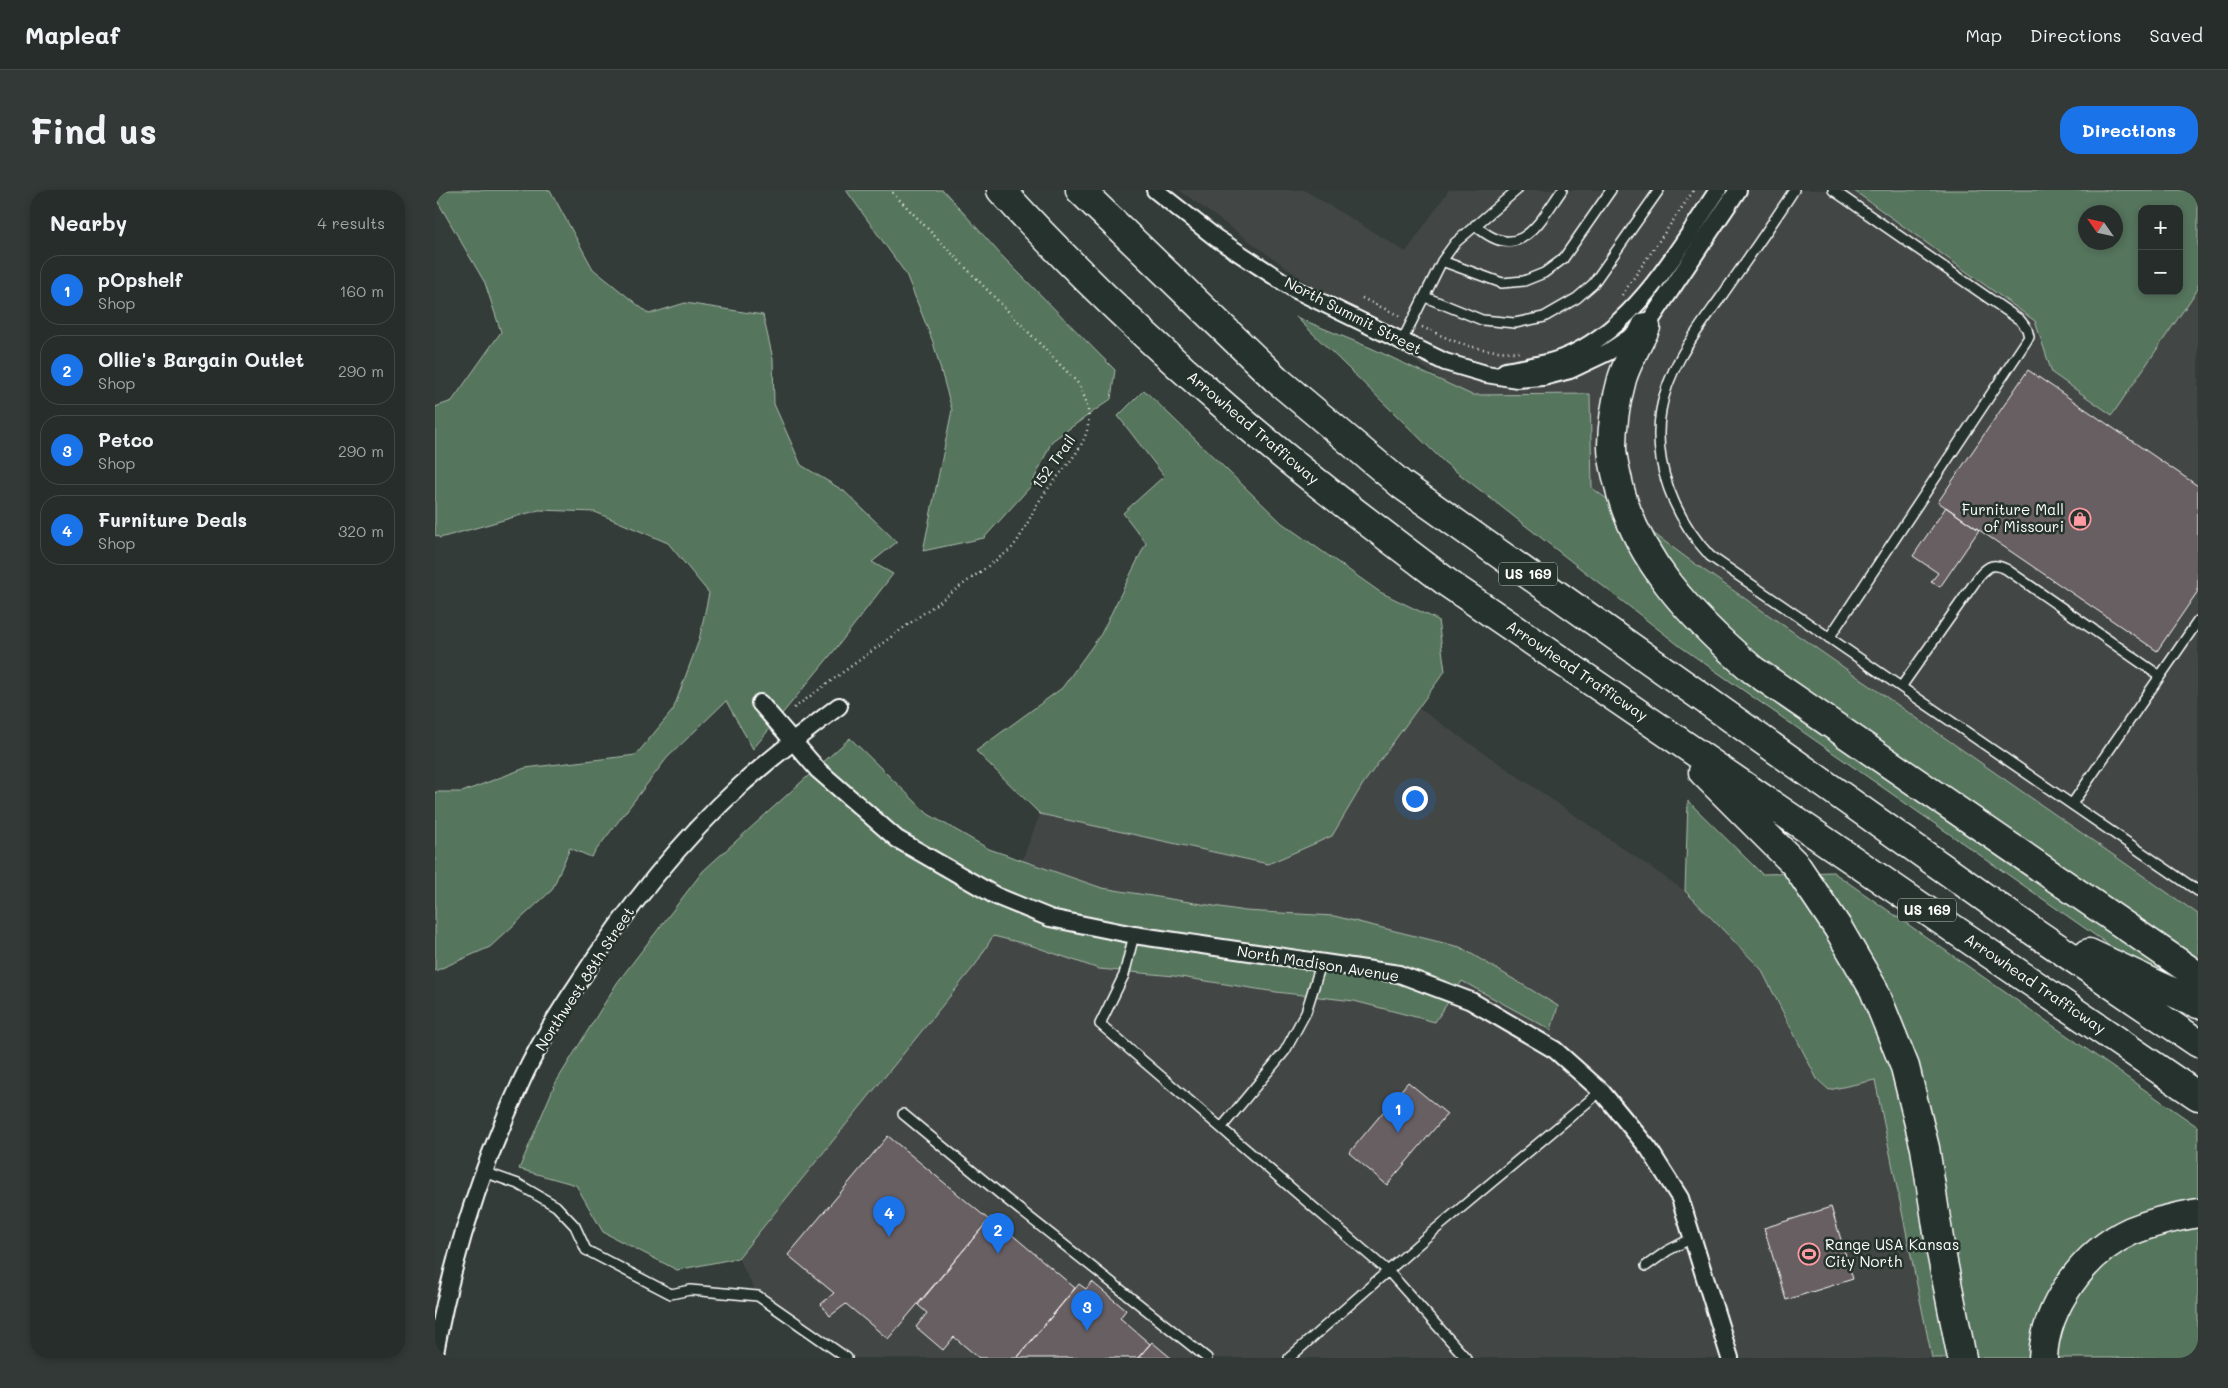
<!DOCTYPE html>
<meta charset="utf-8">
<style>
body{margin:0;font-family:Mali,sans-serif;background:#323936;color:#f1f3f6}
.controls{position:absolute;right:15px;top:15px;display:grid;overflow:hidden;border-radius:10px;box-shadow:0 2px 8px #0003}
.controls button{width:45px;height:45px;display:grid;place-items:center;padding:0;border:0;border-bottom:1px solid #424947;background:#262d2a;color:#f1f3f6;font:25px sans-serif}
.compass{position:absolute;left:1643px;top:15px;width:45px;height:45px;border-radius:50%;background:#262d2a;box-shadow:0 2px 8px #0003;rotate:304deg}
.you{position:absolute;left:979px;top:608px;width:18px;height:18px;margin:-12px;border:4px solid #fff;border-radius:50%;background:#1a73e8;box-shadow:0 0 0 8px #1a73e833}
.badge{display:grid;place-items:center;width:32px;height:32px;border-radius:50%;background:#1a73e8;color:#fff;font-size:16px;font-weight:700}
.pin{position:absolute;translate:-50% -41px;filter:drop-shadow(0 1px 2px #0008)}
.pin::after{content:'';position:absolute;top:26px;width:18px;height:15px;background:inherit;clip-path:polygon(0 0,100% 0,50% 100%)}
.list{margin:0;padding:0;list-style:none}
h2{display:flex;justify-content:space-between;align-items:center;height:65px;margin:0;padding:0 20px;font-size:21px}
h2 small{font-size:16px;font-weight:400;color:#a4a8a8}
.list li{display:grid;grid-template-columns:32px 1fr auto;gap:15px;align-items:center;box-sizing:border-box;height:70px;margin:0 10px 10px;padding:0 10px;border:1px solid #424947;border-radius:20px}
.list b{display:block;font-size:19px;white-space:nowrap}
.list p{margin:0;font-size:16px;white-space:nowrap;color:#a4a8a8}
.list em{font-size:16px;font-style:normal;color:#a4a8a8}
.map{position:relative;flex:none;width:1763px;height:1168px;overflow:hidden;border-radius:20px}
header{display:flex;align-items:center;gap:30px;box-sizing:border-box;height:70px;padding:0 25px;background:#262d2a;border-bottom:1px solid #424947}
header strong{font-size:24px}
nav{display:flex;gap:28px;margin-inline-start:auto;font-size:18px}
.intro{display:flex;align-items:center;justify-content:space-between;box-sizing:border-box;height:120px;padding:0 30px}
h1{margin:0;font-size:35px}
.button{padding:12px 22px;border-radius:20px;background:#1a73e8;color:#fff;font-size:18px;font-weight:700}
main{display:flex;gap:30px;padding:0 30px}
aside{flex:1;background:#262d2a;border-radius:20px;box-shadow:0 2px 8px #0003}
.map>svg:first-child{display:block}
.built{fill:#434645;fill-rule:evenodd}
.green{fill:#57755d;stroke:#abbaae;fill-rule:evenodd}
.building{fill:#685e62;stroke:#fff}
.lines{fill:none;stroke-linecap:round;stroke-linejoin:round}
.service-casing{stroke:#fff;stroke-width:12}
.minor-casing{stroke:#fff;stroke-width:20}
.motorway-casing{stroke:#fff;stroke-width:31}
.path{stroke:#fff;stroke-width:2.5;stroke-dasharray:1 4;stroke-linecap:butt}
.service{stroke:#26332d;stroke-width:9}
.minor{stroke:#26332d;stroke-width:16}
.motorway{stroke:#26332d;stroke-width:28}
.labels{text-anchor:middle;stroke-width:5;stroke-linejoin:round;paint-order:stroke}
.shield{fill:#26332d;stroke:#bec2c0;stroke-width:1}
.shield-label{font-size:14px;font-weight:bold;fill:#fff}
.street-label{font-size:15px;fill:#fff;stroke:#26332d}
.poi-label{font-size:15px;fill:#fff;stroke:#26332d;text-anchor:end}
</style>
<header>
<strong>Mapleaf</strong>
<nav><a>Map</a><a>Directions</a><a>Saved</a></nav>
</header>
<div class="intro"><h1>Find us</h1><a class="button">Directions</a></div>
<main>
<aside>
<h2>Nearby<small>4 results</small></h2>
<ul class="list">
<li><span class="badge">1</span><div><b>pOpshelf</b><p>Shop</p></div><em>160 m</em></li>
<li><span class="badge">2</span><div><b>Ollie's Bargain Outlet</b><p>Shop</p></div><em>290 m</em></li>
<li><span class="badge">3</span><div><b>Petco</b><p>Shop</p></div><em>290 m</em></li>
<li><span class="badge">4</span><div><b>Furniture Deals</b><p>Shop</p></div><em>320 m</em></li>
</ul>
</aside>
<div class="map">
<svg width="1763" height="1168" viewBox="0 0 1763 1168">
<rect width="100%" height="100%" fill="#333c38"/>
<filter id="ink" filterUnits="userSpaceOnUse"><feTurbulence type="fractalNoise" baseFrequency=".02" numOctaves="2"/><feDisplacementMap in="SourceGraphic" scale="10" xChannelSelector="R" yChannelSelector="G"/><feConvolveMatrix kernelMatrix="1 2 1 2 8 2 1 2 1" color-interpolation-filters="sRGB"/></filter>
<g filter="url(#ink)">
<path class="built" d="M744 0H869L971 62 1014 0H1763V724L1256 371ZM1707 19H1744V101H1707ZM1650 22H1680V52H1650Z
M982 517 1250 701 1326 779 1382 889 1394 900 1440 890 1497 1168H412L323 1106 303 1068 541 774 558 746 605 624 833 674 897 646 928 594Z"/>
<path class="green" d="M0 0H115L158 79 214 124 250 113 328 125 338 169 339 214 366 275 409 301 462 352 437 372 458 384 399 461 318 559 291 511 232 568 156 667 135 658 117 700 55 757 0 781V602H27L90 578 201 565 238 520 264 450 274 403 233 353 160 322 104 320 5 348 0 345V217L17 211 66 142 50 93 0 7Z
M411 0H508L567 66 680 180 676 209 617 251 596 296 549 348 488 361 517 220 498 152 471 84Z
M1418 0H1763V99L1677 225 1617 183 1600 131ZM1707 19H1744V101H1707ZM1650 22H1680V52H1650Z
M861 127 936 158 1037 205 1155 204 1157 298 1256 371 1763 724V817L1246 457 1009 272Z
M709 200 847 333 945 402 1003 430 1010 481 928 594 897 646 833 674 605 624 541 561 627 498 666 444 711 353 688 323 729 286 683 226Z
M415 548 493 624 554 659 667 698 810 721 899 726 1025 757 1123 816 1116 840 1027 791 1000 832 919 811 841 802 739 786 664 779 595 755 558 746 541 774 303 1068 242 1080 168 1042 141 995 84 979 120 894 182 793 268 681Z
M1253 611 1327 684 1398 682 1763 937V1168H1497L1440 890 1394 900 1382 889 1326 779 1250 701Z"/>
<path class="building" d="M1593 180 1763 296V401L1722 461 1503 312Z
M1511 317 1544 340 1505 397 1496 392 1503 383 1478 366Z
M973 892 1012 924 952 995 914 963Z
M453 946 554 1030 453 1149 411 1114 395 1126 386 1114 399 1103 353 1065Z
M1396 1017 1418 1089 1351 1110 1329 1038Z
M556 1027 640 1098 582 1168H544L519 1147 508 1160 481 1137 492 1123 483 1115Z
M657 1092 691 1120 685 1128 715 1154 703 1168H582L644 1094 651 1099Z
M717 1152 736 1168H703Z"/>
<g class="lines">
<g class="service-casing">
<path id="service" d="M1359 0C1336 36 1311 71 1286 107 1262 141 1233 177 1226 220 1217 273 1239 327 1275 366L1763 701
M1040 35C1084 75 1103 34 1127 0
M1007 71 1067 93 1089 91 1109 83 1128 69 1176 0
M990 107 1047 130 1080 133 1109 127 1142 108 1158 94 1224 0
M967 151 1007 71 1020 53 1082 0
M1394 448 1594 147 1592 139 1585 130 1398 0
M1466 497 1545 385C1554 375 1559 373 1571 379L1725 486
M1637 614 1763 431
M699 745 689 785 665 834 954 1082 1031 1168
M468 924 570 1008 772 1168
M787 937 850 861 871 822 886 774
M49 982 83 994 121 1016 140 1036 151 1060 236 1104 255 1100 323 1106 412 1168
M1211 1076 1232 1061 1257 1048
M854 1168 996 1043 1166 901"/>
</g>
<g class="minor-casing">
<path id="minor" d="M720 0 781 48 859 99 1010 172 1051 184 1082 189 1108 187 1135 180 1173 162 1211 137 1303 0
M1070 181C1091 177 1117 174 1137 164 1202 133 1244 59 1283 0
M325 513 383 580 462 649 561 706 615 728 699 745 964 784 1036 811 1120 860 1166 901 1214 959 1245 1008 1295 1168
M0 1163C17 1068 46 978 87 890 102 857 122 825 142 795 189 722 242 654 306 595 337 567 371 541 404 516"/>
</g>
<g class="motorway-casing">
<path id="motorway" d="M566 0C636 77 713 150 792 218 863 280 939 337 1014 394L1763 906
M645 0 841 189 967 295 1576 726 1763 853
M1211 137C1203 154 1192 172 1187 189 1181 211 1177 235 1177 257 1177 267 1180 278 1182 287 1198 367 1258 429 1318 480L1763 786
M1268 582 1360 674 1403 738 1439 800 1470 877 1490 958 1506 1062 1527 1168
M1654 763 1763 814
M1608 1168C1610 1116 1650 1062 1696 1041 1718 1032 1740 1027 1763 1023"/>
</g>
<path class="path" d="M1187 105 1259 0
M927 108 967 127
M987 137C1024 154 1043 162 1085 162
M359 518 575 360C589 345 595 324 607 307 635 267 673 244 642 192L455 0"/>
<use href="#service" class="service"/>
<use href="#minor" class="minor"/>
<use href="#motorway" class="motorway"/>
</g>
</g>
<defs>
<g id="shop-ring" transform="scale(1.125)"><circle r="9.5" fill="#26332d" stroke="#ff9aa2" stroke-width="1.5"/><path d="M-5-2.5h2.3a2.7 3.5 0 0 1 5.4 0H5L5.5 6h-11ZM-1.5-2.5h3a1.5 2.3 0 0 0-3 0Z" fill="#ff9aa2"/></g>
<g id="stadium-ring" transform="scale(1.125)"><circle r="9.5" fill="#26332d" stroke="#ff9aa2" stroke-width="1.5"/><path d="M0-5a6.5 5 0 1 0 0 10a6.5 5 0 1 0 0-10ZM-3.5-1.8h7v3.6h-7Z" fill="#ff9aa2"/></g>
</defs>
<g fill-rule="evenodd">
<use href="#shop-ring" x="1645" y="329"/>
<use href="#stadium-ring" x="1374" y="1064"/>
</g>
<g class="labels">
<g class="shield">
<rect x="1064" y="372.5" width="58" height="23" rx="4"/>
<rect x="1463" y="708.5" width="58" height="23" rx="4"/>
</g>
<g class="shield-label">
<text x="1093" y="389">US 169</text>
<text x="1492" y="725">US 169</text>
</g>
<g class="street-label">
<text transform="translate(918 126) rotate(27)" y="5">North Summit Street</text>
<text transform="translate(818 238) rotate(40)" y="5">Arrowhead Trafficway</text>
<text transform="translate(619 272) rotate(-54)" y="5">152 Trail</text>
<text transform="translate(1142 481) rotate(34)" y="5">Arrowhead Trafficway</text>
<text transform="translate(883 774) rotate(9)" y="5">North Madison Avenue</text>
<text transform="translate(150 789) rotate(-57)" y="5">Northwest 88th Street</text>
<text transform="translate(1600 794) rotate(34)" y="5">Arrowhead Trafficway</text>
</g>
<g class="poi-label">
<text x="1629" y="325">Furniture Mall<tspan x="1629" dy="17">of Missouri</tspan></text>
<text x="1390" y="1060" text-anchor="start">Range USA Kansas<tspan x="1390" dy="17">City North</tspan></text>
</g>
</g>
</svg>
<div class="controls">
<button>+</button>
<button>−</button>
</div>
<svg class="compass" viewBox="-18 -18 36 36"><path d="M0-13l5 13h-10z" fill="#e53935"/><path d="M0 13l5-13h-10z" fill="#a4a8a8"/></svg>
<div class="you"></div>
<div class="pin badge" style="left:963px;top:943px">1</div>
<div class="pin badge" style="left:563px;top:1064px">2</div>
<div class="pin badge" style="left:652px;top:1141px">3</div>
<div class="pin badge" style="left:454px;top:1047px">4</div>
</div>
</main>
